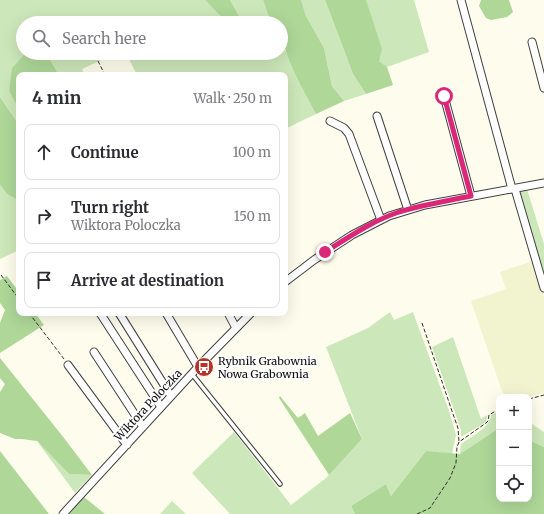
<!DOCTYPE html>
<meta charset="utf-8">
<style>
body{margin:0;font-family:Merriweather,serif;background:#f7f7f7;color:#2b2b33}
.controls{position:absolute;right:12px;bottom:12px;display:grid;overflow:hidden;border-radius:8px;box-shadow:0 4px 16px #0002}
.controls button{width:36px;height:36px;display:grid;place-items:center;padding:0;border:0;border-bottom:1px solid #e1e1e2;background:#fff;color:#2b2b33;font:20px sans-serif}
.stop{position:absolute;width:12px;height:12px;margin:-9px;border:3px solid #db2777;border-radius:50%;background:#fff}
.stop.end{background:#db2777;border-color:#fff;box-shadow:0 1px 4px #0008}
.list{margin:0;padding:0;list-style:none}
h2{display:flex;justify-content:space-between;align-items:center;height:52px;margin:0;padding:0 16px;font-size:17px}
h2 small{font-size:13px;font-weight:400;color:#7c7c81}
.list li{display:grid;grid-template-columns:26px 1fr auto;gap:12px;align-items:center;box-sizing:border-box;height:56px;margin:0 8px 8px;padding:0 8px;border:1px solid #e1e1e2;border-radius:8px}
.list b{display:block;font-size:15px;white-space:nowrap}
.list p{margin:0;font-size:13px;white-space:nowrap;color:#7c7c81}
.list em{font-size:13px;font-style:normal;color:#7c7c81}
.icon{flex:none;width:22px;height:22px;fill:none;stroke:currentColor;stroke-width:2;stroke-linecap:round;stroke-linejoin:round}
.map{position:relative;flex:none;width:544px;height:514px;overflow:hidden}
.search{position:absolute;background:#fff;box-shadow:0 4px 16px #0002;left:16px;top:16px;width:272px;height:44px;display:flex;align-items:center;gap:10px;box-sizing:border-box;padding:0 14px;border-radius:22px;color:#7c7c81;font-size:15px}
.panel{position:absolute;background:#fff;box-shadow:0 4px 16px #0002;left:16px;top:72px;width:272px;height:244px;border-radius:8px}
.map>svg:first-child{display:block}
.farmland{fill:#f2f3cf}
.green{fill:#cce7b9}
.forest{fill:#aed798}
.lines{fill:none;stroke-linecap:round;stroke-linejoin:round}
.lane-casing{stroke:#404040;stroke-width:5.5}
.street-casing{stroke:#404040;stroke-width:9}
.path{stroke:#2f2f2f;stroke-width:1;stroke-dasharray:4 2;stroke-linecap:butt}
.lane{stroke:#fff;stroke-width:3.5}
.street{stroke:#fff;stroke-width:7}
.route{stroke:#db2777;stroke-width:5}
.labels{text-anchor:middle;stroke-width:4;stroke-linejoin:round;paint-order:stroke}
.poi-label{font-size:11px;fill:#0d0d0d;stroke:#fff;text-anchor:start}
.street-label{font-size:11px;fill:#0d0d0d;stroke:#fff}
</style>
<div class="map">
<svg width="544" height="514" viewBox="0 0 544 514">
<rect width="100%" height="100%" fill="#fefded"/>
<path class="farmland" d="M533 261 544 297V393L529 397H504L471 301 506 289 500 272Z"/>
<path class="green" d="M0 0H205L227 23H23V53H26L9 91 19 110V125L0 97Z
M230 0H263L271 23H243Z
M301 0H325L353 74 366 94 344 101 332 86 324 48 306 16Z
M366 0H414L429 52 387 67 379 61Z
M281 35 285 50 316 114 285 129V75H137L126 53H281Z
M46 53H117L82 69 85 75H59Z
M0 185 7 194 19 201V250L0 259Z
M527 189 544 244V280L518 192Z
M390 312 394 320 413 312 449 411 456 435 452 454 426 451 391 496 386 484 351 506 355 514H230L192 473 234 432 291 505 326 478 362 439 326 347 368 328Z
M453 337 481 419 487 415 486 422 461 437V430L432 347Z
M499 411V430H496L460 454 461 444C469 438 492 426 491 415Z
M529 422 544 432V447L529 440Z
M37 441 69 474 92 475 75 493Z
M172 501 186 514H160Z"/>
<path class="forest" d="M205 0H230L243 23H227Z
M263 0H301L306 16 324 48 332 86 344 101 316 114C302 86 281 54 281 23H271Z
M325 0H366L382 49 379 61 387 67 393 85 366 94 353 74Z
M481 0H509L513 12 507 17 491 20 486 18 479 6Z
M26 53H46L59 75H19V110L9 91 12 68Z
M0 97 19 125V201L7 194 0 185Z
M7 276 19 292V313H35L44 325 0 353V323L5 310 0 303V280Z
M0 358 64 438 92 475 69 474 37 441 22 439H15L0 433V392L5 384 0 378Z
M280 396 298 418 305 413 318 436 350 413 362 439 329 475 279 398Z
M496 430H499V499H529V440L544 447V514H355L351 506 386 484 391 496 426 451 460 454Z
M0 451 49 514H0Z
M84 497 105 514H68Z"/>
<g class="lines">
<g class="lane-casing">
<path id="lane" d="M192 374 280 484"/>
</g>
<g class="street-casing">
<path id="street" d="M461 0 512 189
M532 42 544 88
M444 96 471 196
M377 116 408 210
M330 121 344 128 349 134 381 220
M515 189 544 288
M285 282 314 260 352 235 389 216 425 205 544 183
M100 313 161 407
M119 313 171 396
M166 313 198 367
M228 313 236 328
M94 352 143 427
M68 365 127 445
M63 514 198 367 251 313"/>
</g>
<path class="path" d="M98 61 105 75
M1 275 19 299
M29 313 64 359
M422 323 453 414 458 428 459 442
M529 399 544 395
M417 514 430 508 450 478 456 463 457 447 459 442 486 423 488 421 489 415 499 409"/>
<use href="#lane" class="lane"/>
<use href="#street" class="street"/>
</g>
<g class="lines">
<path class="route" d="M325 252C349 237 372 221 399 212 422 205 447 201 471 196L444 96"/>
</g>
<defs>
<g id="bus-disc" transform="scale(1)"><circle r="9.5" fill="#b7332a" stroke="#fff"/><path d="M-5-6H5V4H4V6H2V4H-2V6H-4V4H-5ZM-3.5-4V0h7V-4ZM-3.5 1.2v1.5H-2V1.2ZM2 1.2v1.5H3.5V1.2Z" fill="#fff"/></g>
</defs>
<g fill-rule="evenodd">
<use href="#bus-disc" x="204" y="367"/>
</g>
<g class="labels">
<g class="poi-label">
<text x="218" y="365">Rybnik Grabownia<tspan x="218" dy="13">Nowa Grabownia</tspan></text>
</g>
<g class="street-label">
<text transform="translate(148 405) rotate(-47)" y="4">Wiktora Poloczka</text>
</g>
</g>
</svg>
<div class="controls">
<button>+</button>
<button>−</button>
<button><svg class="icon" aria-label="locate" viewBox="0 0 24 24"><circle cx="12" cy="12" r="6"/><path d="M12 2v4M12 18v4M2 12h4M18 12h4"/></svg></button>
</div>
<div class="stop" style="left:444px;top:96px"></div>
<div class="stop end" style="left:325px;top:252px"></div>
<div class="search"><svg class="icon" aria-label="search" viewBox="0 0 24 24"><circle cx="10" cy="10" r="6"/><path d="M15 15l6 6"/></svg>Search here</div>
<section class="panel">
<h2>4 min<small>Walk · 250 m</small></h2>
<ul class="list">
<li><svg class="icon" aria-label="ahead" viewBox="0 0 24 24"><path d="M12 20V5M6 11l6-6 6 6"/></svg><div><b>Continue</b></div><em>100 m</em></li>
<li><svg class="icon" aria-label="right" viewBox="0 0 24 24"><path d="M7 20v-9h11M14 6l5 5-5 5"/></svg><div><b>Turn right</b><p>Wiktora Poloczka</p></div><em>150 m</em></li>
<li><svg class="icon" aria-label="arrive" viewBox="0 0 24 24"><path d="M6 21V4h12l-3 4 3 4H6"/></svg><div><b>Arrive at destination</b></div></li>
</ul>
</section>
</div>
